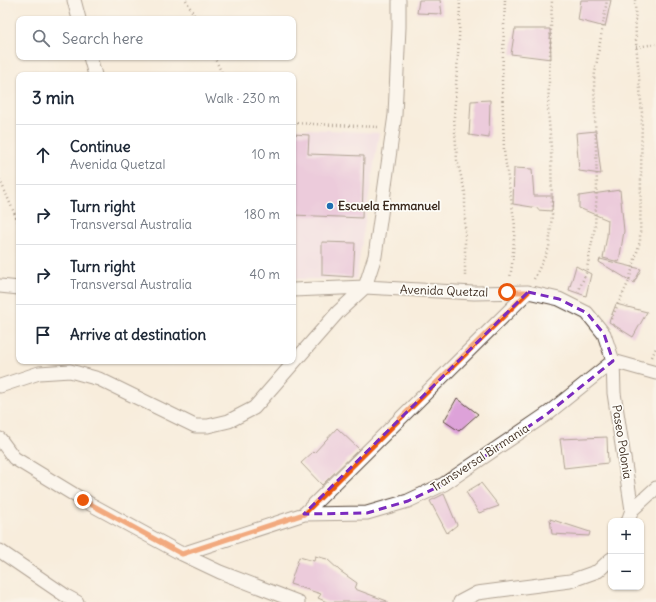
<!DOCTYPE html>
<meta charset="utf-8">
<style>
body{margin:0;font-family:Delius,sans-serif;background:#f6f6f7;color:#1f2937}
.controls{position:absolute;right:12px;bottom:12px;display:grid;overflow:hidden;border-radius:8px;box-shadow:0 1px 3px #0004}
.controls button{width:36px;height:36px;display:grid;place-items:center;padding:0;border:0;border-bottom:1px solid #e0e1e3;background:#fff;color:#1f2937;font:20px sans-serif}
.stop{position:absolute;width:12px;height:12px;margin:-9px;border:3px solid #ea580c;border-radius:50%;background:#fff}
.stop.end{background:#ea580c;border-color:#fff;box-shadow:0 1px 4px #0008}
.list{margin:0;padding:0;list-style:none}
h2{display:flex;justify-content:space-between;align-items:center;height:52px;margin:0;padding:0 16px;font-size:17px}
h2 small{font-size:13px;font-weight:400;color:#747a83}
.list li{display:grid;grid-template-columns:26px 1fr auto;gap:12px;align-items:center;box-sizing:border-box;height:60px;padding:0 16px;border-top:1px solid #e0e1e3}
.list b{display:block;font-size:15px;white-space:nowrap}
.list p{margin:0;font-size:13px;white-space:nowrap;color:#747a83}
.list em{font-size:13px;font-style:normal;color:#747a83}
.icon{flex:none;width:22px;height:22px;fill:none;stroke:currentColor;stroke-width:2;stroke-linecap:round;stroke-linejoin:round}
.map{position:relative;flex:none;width:656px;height:602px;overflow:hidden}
.search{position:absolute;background:#fff;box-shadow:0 1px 3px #0004;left:16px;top:16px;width:280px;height:44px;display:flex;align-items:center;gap:10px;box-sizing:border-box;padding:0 14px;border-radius:8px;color:#747a83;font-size:15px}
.panel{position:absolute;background:#fff;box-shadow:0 1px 3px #0004;left:16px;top:72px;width:280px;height:292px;border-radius:8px}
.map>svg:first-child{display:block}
.built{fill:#edd1e9}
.building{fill:#dda2d9}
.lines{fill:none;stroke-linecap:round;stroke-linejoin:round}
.minor-casing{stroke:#57473a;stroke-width:15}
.path{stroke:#57473a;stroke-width:2.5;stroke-dasharray:1 3;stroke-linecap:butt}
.minor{stroke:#fff;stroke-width:13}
.route{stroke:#ea580c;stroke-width:5}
.marked{fill:none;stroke:#7b2cbf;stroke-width:3;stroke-dasharray:8 5;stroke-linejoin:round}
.poi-dot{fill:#1f6fb2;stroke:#fdfcf7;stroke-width:1.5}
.labels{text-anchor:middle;stroke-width:3.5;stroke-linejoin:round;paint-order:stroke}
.poi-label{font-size:12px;font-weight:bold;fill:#3b2a1e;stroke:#fdfcf7;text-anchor:start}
.street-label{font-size:12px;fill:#3b2a1e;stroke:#fdfcf7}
</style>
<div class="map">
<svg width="656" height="602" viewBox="0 0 656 602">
<rect width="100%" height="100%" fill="#fdfcf7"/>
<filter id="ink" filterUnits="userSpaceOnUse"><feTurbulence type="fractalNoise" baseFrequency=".025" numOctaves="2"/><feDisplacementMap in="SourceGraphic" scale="8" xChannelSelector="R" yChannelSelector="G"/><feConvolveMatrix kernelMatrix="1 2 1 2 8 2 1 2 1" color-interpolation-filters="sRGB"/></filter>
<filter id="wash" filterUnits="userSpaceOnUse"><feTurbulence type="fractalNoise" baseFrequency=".012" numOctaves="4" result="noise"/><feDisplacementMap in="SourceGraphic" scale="16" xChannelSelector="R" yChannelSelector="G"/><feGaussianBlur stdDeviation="0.9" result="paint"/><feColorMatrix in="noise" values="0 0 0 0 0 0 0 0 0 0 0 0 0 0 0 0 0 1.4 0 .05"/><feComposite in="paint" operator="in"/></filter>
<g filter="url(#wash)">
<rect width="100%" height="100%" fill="#f8eddc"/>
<path class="built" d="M293 128 379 133 356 279H293Z"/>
<g id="blocks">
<path class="building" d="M419 0H440L442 14 417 13Z
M581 0H611L605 27 578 20Z
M515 29H550L551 59 511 54Z
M490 100 489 138 469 135 471 101Z
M596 131 601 174 579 171 576 133Z
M293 134 309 135 308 154 364 156 362 218 293 215Z
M514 168 532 169 534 196H553L552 211 538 210V208L513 204Z
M620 190 624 231 619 262 603 258 607 236 608 220 579 208V196Z
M322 242 355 243 353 277 322 275Z
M600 259 641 269 634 283 599 262Z
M576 266 591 274 586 296 569 290Z
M616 304 647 312 633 337 609 322Z
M457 398 478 414 459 431 444 421Z
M337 428 359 449 322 485 301 463 313 452 314 453Z
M607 437 608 463 564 468 560 439Z
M481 483 499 506 479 513 466 492Z
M444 494 457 525 447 533 430 501Z
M550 519 590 532 589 536 552 534Z
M315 556 327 559 340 571 357 583 355 589 387 601V602H327L318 598 321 594 290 584 299 557 314 561Z"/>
</g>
</g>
<g filter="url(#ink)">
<use href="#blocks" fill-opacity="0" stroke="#57473a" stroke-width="1"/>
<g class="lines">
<g class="minor-casing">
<path id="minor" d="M74 0 79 19
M90 57 95 75
M0 286 19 288
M293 290 365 287 474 293 528 292 559 299 587 313 604 334 613 361 614 393 632 510 628 521
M613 361 656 373
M0 386 39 373 70 371 99 379 195 426H208L229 421 254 408 338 312 365 287 375 256 395 115 399 27V0
M0 439 14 458 83 500 182 554 304 514 528 292
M632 510 656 488
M304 514 367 513 408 501 444 484 547 414 613 361
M0 551 66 596 77 602
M182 554 220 572 298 602
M460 602 477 593 570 581 598 571 611 559"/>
</g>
<path class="path" d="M186 0 196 19
M460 0 459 39 454 117 457 160 465 192V278
M505 0 502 81 504 151 515 226 512 265 510 278
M636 47 656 44
M214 57 223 75
M293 123 378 127
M0 180 19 224
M534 279 549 248 552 214 551 148 548 109 552 0
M578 292 586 273 595 227 597 186 594 79 607 0
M611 319 629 281 640 241 642 113 636 42 635 0
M652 357 656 348"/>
<use href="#minor" class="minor"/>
</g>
</g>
<g class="lines" filter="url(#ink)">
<path class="route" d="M83 500 182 554 304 514 528 292H507"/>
</g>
<path d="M0 0H656V602H0ZM528 292 559 299 587 313 604 334 613 361 547 414 444 484 408 501 367 513 304 514Z" fill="#f8eddc" fill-opacity=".55" fill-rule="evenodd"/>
<path class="marked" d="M528 292 559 299 587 313 604 334 613 361 547 414 444 484 408 501 367 513 304 514Z"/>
<circle class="poi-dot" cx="330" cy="206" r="4"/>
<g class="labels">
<g class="poi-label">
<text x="338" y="210">Escuela Emmanuel</text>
</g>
<g class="street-label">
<text transform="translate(444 291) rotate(2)" y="4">Avenida Quetzal</text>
<text transform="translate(622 442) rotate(81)" y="4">Paseo Polonia</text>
<text transform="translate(480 458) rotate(-33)" y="4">Transversal Birmania</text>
</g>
</g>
</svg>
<div class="controls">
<button>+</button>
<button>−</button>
</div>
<div class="stop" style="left:507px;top:292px"></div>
<div class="stop end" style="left:83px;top:500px"></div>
<div class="search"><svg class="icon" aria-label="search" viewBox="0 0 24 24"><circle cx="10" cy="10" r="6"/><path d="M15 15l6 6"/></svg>Search here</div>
<section class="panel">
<h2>3 min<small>Walk · 230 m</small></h2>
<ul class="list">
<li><svg class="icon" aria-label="ahead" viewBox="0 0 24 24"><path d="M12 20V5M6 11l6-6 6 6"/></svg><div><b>Continue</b><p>Avenida Quetzal</p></div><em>10 m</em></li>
<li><svg class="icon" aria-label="right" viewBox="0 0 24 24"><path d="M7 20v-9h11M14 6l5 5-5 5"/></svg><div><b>Turn right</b><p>Transversal Australia</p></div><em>180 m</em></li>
<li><svg class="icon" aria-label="right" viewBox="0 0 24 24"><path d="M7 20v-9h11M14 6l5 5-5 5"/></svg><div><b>Turn right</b><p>Transversal Australia</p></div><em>40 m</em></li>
<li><svg class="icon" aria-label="arrive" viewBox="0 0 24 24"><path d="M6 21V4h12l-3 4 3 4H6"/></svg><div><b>Arrive at destination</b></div></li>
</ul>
</section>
</div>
